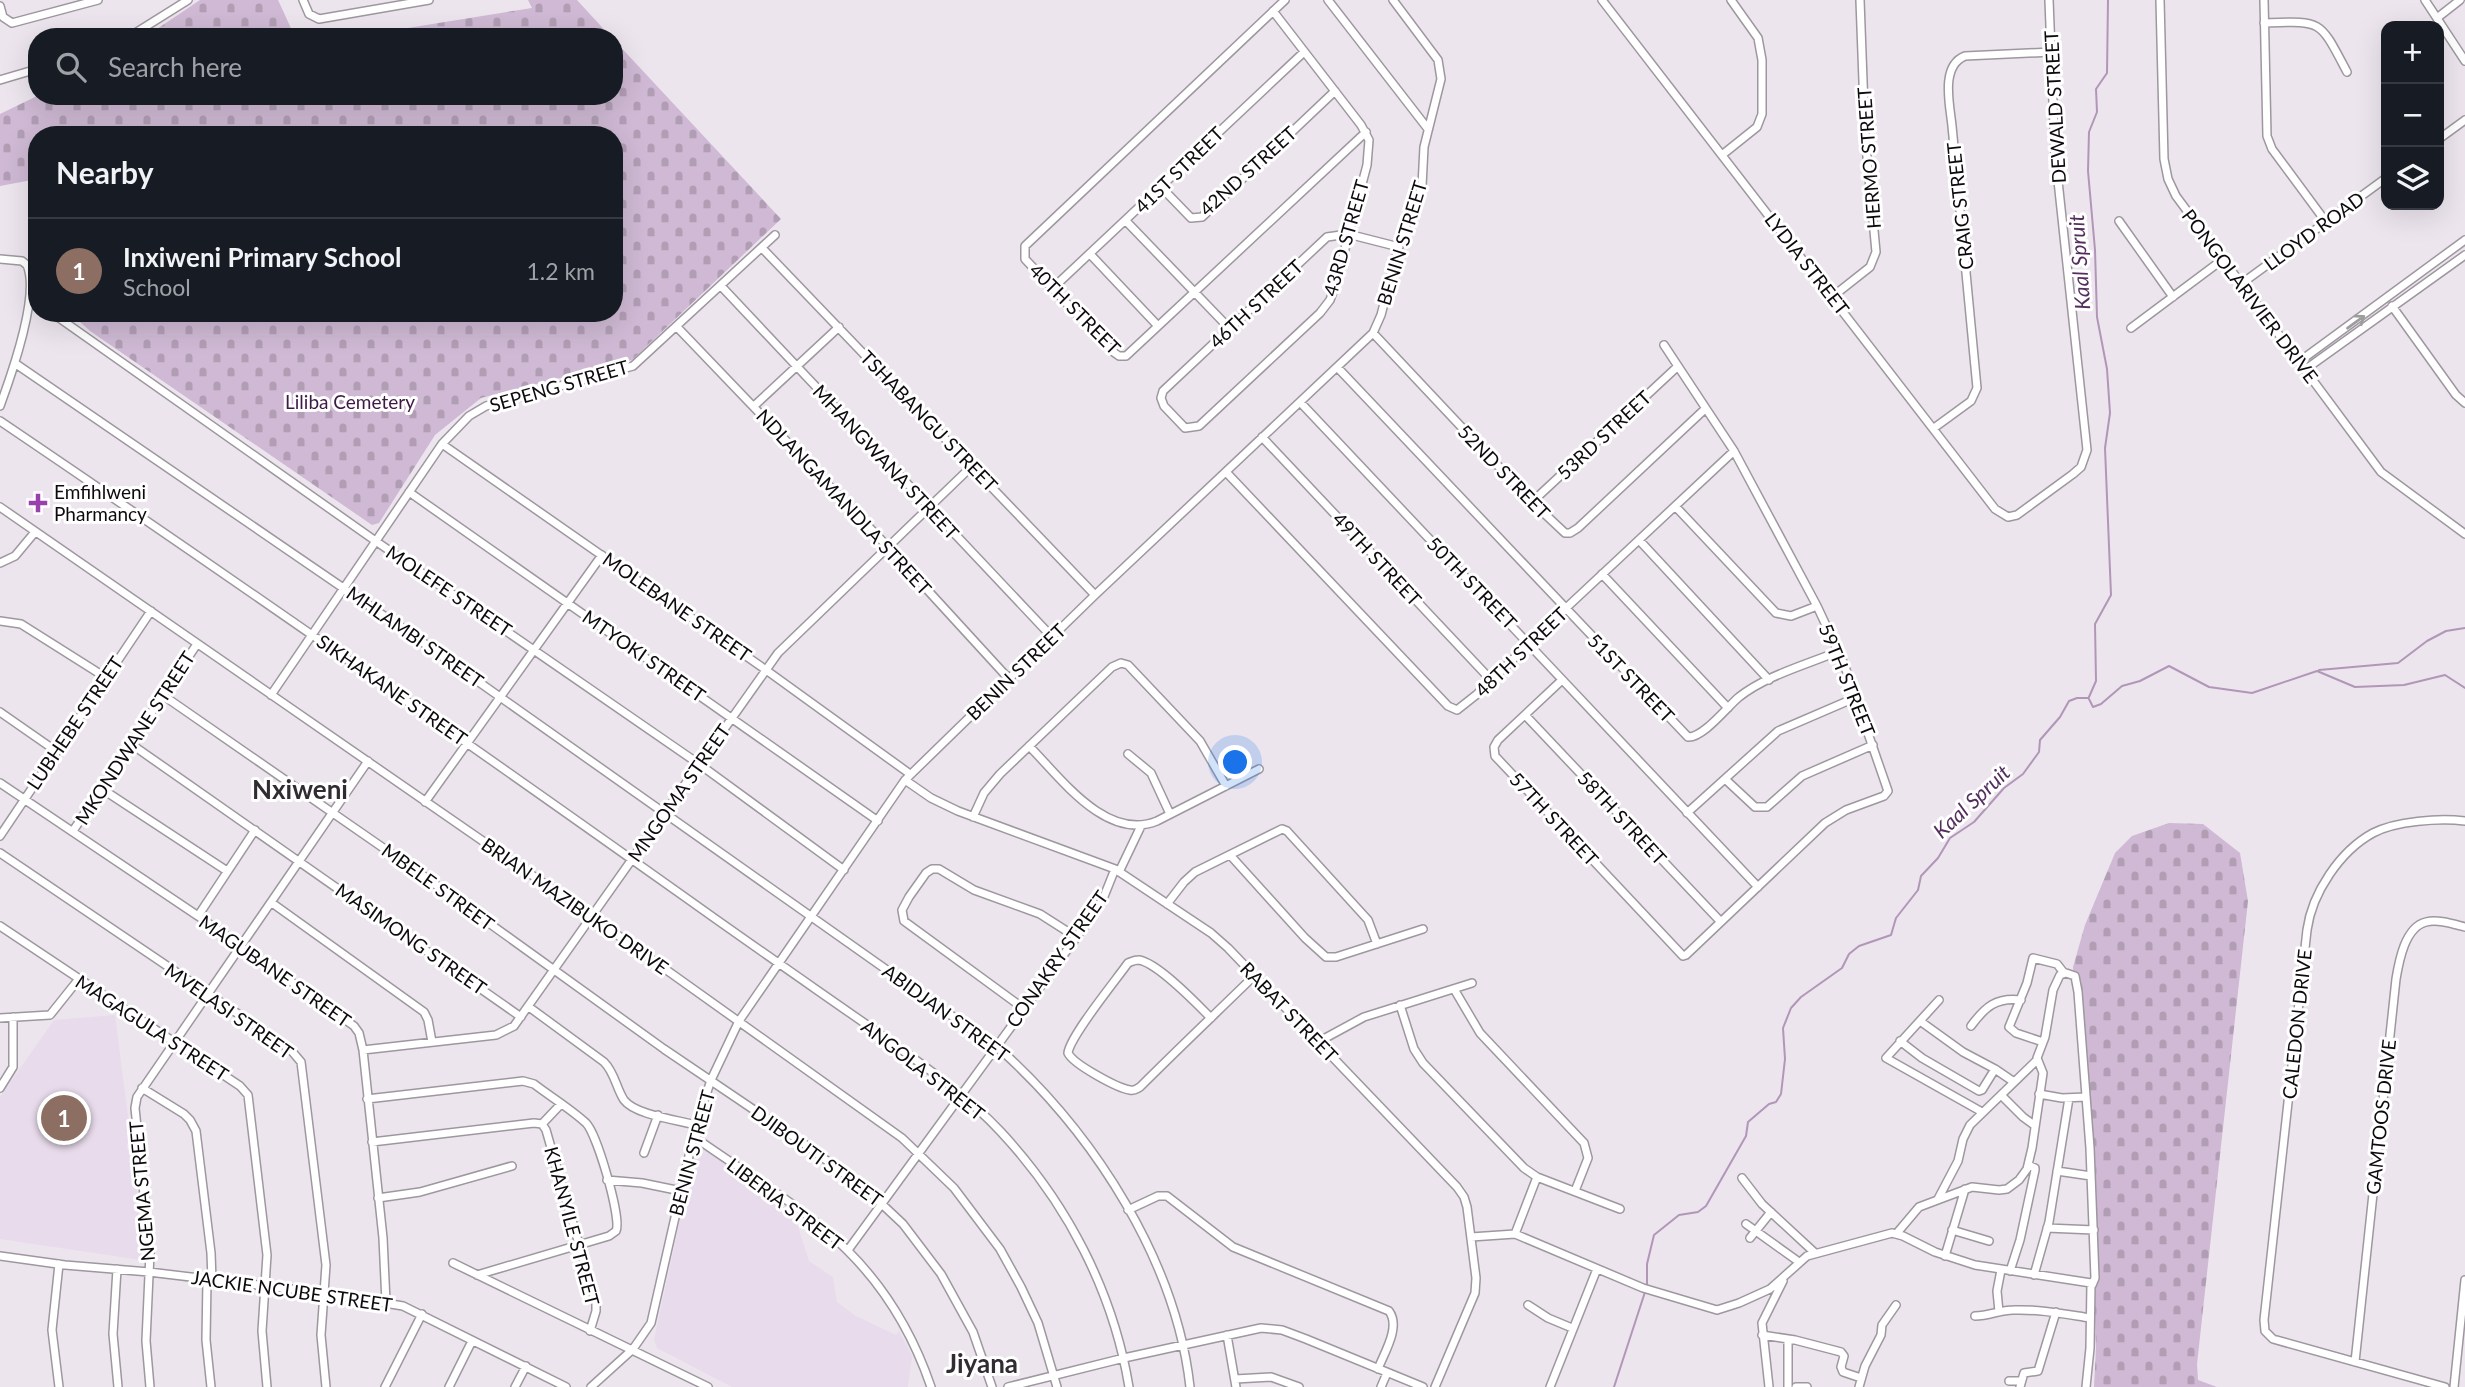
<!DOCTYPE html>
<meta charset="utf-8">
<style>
body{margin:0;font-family:Lato,sans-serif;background:#20242c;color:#f1f3f6}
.controls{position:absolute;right:21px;top:21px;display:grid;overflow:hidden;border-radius:14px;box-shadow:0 7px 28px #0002}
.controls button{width:63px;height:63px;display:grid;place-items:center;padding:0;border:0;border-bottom:2px solid #363941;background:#171b24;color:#f1f3f6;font:35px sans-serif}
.you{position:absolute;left:1236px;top:763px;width:24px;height:24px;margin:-18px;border:5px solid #fff;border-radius:50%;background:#1a73e8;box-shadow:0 0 0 10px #1a73e833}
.badge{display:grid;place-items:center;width:46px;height:46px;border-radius:50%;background:#ea580c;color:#fff;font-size:23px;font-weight:700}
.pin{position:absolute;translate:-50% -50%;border:4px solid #fff;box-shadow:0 2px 7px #0006}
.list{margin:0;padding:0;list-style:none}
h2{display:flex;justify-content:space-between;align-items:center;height:91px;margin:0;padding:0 28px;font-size:30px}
h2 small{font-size:23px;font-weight:400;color:#9ea1a6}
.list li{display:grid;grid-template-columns:46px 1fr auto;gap:21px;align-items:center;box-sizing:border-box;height:105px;padding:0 28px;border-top:2px solid #363941}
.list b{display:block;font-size:26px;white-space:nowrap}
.list p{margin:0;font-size:23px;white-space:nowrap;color:#9ea1a6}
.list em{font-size:23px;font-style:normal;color:#9ea1a6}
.icon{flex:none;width:38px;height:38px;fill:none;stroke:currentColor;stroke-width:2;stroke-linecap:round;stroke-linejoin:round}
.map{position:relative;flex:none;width:2465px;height:1387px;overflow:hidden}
.search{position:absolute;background:#171b24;box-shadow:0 7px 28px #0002;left:28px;top:28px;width:595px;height:77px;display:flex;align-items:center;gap:18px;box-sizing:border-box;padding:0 24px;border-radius:28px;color:#9ea1a6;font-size:26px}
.panel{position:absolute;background:#171b24;box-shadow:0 7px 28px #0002;left:28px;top:126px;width:595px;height:196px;border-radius:28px}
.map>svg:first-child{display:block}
.built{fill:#e8dbeb}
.cemetery{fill:url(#cemetery-stones)}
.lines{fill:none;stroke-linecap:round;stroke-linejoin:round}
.stream{stroke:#b296b8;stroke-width:2}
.minor-casing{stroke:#9e979f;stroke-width:10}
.minor{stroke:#fff;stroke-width:7}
.oneway{stroke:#9e9d9e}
.poi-dot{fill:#9840ac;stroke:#fff;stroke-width:2.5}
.labels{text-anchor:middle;stroke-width:6;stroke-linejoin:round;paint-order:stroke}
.street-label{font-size:19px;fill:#0d0a0d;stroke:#fff}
.park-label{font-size:19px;fill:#3d1945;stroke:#fff}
.poi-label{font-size:19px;fill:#0d0a0d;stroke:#fff;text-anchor:start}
.water-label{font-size:21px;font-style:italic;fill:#532e5c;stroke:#fff}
.district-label{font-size:26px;font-weight:bold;fill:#312b32;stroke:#fff}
</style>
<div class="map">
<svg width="2465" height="1387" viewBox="0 0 2465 1387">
<defs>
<pattern id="cemetery-stones" width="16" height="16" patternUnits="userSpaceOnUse" patternTransform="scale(1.75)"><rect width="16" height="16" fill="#cfb9d4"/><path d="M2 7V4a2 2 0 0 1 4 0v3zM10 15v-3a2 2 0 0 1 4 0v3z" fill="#b19eb5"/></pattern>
</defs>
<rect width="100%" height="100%" fill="#ece5ee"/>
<path class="built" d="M115 1015 131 1140 127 1144V1149L132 1152 145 1252 141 1260 0 1239V1097L54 1020Z
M704 1147 792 1208 809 1261 833 1277 837 1302 856 1316 896 1335 899 1331 912 1356 908 1387H732L657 1348 654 1340 695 1151Z"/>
<path class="cemetery" d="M200 0H278L295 37H145Z
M528 0H577L611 37H352L532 8Z
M614 40 781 219 632 360 481 398 435 435 379 523 372 525 90 331 70 313H614V135H37V179L0 186V114L37 96H614Z
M2169 823 2203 824 2240 853 2248 901 2197 1364 2198 1380 2217 1387H2094L2096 1348 2091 1203 2073 967 2085 925 2115 853 2132 836Z"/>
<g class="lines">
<path class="stream" d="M2319 670 2398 663 2427 641 2446 631 2465 628
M2089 697 2096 681 2095 624 2111 595 2105 448 2110 413 2107 369 2097 317 2095 250 2088 171 2089 132 2097 112 2096 89 2107 73 2108 0
M2089 699 2093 707 2101 704 2122 686 2140 681 2169 666 2209 687 2252 693 2317 671 2355 687 2404 685 2445 675 2465 688
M1647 1285V1264L1654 1235 1679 1215 1698 1212 1706 1206 1746 1136 1748 1122 1769 1104 1776 1102 1781 1094 1785 1059 1783 1028 1791 1008 1801 997 1842 968 1849 954 1859 946 1891 935 1896 918 1918 890 1921 876 1938 858 1950 838 1974 822 2004 788 2023 774 2039 752 2040 740 2060 717 2069 701 2077 698H2088
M1614 1387 1645 1292"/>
<g class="minor-casing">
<path id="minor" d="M303 0 309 14 319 19 429 0
M1285 0 1025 246V259L1112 351 1119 356H1126L1366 132
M1328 0 1428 129
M1602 0 1995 509 2008 517 2017 515 2073 474 2081 467 2087 450 2055 153 2049 0
M2160 0 2164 159 2168 179 2176 196 2381 472 2465 534
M2264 0 2267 136 2272 149 2326 222
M2425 0 2465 61
M0 6 3 17 12 23 98 0
M1273 11 1361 125 1369 140 1367 165 1336 283 1330 300 1320 313 1199 426 1185 428 1164 406 1161 398 1163 391 1327 237 1348 234 1399 247
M2437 18 2460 0
M2264 23C2323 21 2319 19 2347 72
M129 37 188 0
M0 80 37 69
M2439 139 2465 120
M1722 155 1757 127 1762 114V60L1758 38 1731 0
M1161 187 1191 218 1202 217 1335 91
M1126 221 1230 329
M2119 221 2173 297
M762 248 1095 595
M1090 254 1158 326
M0 259 22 261 27 265C40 295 11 376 0 406
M2241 284 2386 178
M721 286 1052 637
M1053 288 1304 52
M1832 297 1870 267 1876 252 1865 135 1860 0
M2392 306 2456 395 2465 403
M52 313 377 542 699 764 844 870
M677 327 889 548 1009 679
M2131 328 2222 260
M1373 333 1532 502 1565 533H1570L1578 528 1705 409
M2300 361 2465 240
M16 364 425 644 1003 1052C1095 1136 1176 1261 1190 1387
M1337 367 1688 737C1703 738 1727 707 1739 697 1767 675 1806 665 1839 651
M2306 369 2465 255
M1300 402 1758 887
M754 406 839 327
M0 421C232 578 461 738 689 900 749 943 810 985 870 1027 915 1060 963 1091 1001 1132 1067 1203 1113 1291 1129 1387
M1934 428 1971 401 1977 388 1952 126C1950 105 1940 66 1965 56L2051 52
M1262 437 1492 681
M442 444 766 670 910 774
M1226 472 1448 706 1457 710 1476 695 1565 609 1734 451
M409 492 878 821
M1532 502 1677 367
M0 507 581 909 902 1138 954 1188 1000 1249 1021 1287 1038 1323 1057 1387
M1676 507 1776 613 1791 616 1817 606
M1639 540 1769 680
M0 563 15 556 35 532
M1602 574 1728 708
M0 621 21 624 105 677
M1562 680 1498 740 1494 747 1495 756 1683 956 1686 955 1825 823 1846 810 1884 796 1888 791 1844 664 1817 606 1734 451 1664 345
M271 695 442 444 469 416 486 406 633 366 775 235
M164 696 418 872 664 1049 803 1143 869 1192 903 1224 941 1274 973 1332 992 1387
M0 712 56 751
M1525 715 1720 921
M131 744 521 1017
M1029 746C1060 777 1106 842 1157 821L1259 769
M1128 754 1151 773 1170 814
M1725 779 1755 807H1767L1802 776 1873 745
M905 780 931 798 958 811 1115 869 1211 933 1228 948 1457 1187 1464 1197 1467 1207 1476 1278 1475 1293 1435 1387
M0 783 198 916 354 1026 359 1033 363 1050 383 1238 386 1302
M102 789 227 871
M425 802 602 555
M1687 813 1778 731 1857 697
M973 817 984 793 1000 774 1112 667 1121 663 1128 665 1200 741 1226 786
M73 831 197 644
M0 836 151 611
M0 853 290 1049 301 1062 326 1265 321 1335 326 1387
M1230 855 1305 938 1326 957H1336L1423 929
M1119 872 1141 826
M272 903 424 1012 428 1020 432 1042
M1167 904 1184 882 1195 872 1282 829 1287 831 1368 920 1377 944
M198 916 255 830
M0 926 240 1086 248 1095 267 1255 262 1331 267 1387
M1454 989 1480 1033 1584 1143 1588 1158 1575 1191
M1939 1000 1886 1058 1982 1112
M1400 1005 1414 1049 1423 1063 1524 1168 1537 1177 1620 1209
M529 1007 604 1062C615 1073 616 1088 624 1100 635 1115 678 1120 696 1125
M1023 1008 904 921 902 910 909 897 926 873 932 869H939L974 890 1040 914 1076 937
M0 1018 50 1015 78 980
M1211 1018C1197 1004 1158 963 1139 960 1134 960 1133 961 1128 963 1116 980 1070 1036 1068 1053 1073 1064 1117 1088 1130 1090 1135 1091 1136 1089 1140 1087 1178 1049 1216 1013 1254 976
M1920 1021 1963 1052 1995 1069 2014 1082
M1971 1026C1985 1007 1996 997 2021 1000
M1900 1041 1922 1058 1979 1091 1982 1090 1995 1069
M1318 1042 1364 1017 1472 983
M2043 1042 2016 1033 2009 1027 2027 983 2033 958 2057 964 2064 973
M363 1050 496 1035 514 1026 778 653 972 466
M0 1088 13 1067V1017
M142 1088 184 1114 190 1120 196 1131 211 1253 212 1280
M2039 1094 2062 1098 2086 1097
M2001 1095 2023 1117 2034 1125
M367 1099 523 1081 534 1084C551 1097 571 1109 586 1123 597 1134 622 1219 616 1231L609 1236 477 1275
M542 1124 561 1104
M693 1136C742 1171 807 1209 848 1251 886 1289 914 1337 931 1387
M372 1142 534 1123 542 1124 546 1130 596 1303V1311L590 1331
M644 1153 658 1115
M2057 1171 2091 1176
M1742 1178 1762 1204 1815 1253
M607 1180 642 1183 681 1191
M378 1198 420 1192 512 1166
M1938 1199 1958 1161 1963 1139 1970 1125 2037 1060
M1128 1210 1158 1196H1167L1233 1247 1389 1311C1401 1327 1384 1353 1378 1369
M1746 1224 1799 1262
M2047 1228 2094 1230
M1952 1230 1989 1241
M1897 1233 1919 1207 1972 1187 1999 1190 2007 1189 2019 1180 2027 1169 2032 1148 2043 1073 2037 1058 2045 1037 2053 990 2060 975 2066 973 2075 976 2078 992 2090 1148 2095 1278 2092 1285
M1515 1234 1537 1177
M1471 1237 1515 1234 1643 1288 1717 1310 1739 1303 1770 1289 1807 1256 1892 1233 1903 1236 1935 1252 1975 1265 2091 1283 2090 1348 2086 1387
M1750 1238 1771 1212
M848 1250 1092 916 1103 899 1115 869
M0 1256 65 1265 149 1272 324 1293 403 1306 566 1387
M1945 1256 1965 1189
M453 1263 708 1387
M59 1264 52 1330 59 1387
M117 1269 113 1334 118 1387
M2010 1271 2020 1240 2035 1170V1168L2028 1165
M2034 1275 2049 1222 2069 1098
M207 1280 206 1340 211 1387
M1528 1305 1548 1318 1572 1328
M1999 1312 1997 1291 2001 1270
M1975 1316C1989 1316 2000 1310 2013 1310 2039 1309 2064 1314 2090 1318
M1227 1335 1236 1387
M1762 1335 1795 1340 1841 1352 1844 1356 1841 1367 1843 1372 1861 1378
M2355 1362 2396 979C2399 961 2405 927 2426 922 2438 919 2453 924 2465 927
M1235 1379 1271 1377 1299 1387
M2009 1381H2021
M150 1387 146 1341 150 1253 135 1108 137 1097 368 761
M385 1387 422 1314
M449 1387 472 1341
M515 1387 526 1366
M591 1387 633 1349 651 1323 696 1125 711 1080 739 1021 905 780 1095 595 1373 333 1381 315 1401 238 1422 186 1424 147 1441 79 1438 60 1393 0
M1008 1387 1124 1358 1261 1328 1282 1330 1306 1339 1423 1387
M1381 1387 1387 1373
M1550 1387 1597 1269
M1769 1387 1762 1323 1783 1281
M1788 1387V1339
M1796 1387H1807
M1859 1387 1865 1366 1881 1335 1882 1325 1896 1305
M2020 1387 2024 1373 2038 1371 2056 1312
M2445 1387 2273 1339 2265 1331 2264 1320 2307 930C2312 893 2340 851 2373 833 2396 821 2439 818 2465 821
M2454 1387 2465 1280"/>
</g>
<use href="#minor" class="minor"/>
</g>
<defs><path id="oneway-shaft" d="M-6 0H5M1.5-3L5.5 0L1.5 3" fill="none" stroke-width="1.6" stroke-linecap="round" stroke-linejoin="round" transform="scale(1.75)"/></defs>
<use class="oneway" href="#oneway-shaft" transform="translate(2356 322) rotate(-36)"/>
<path class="poi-dot" d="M34.5 492.5h7v7h7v7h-7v7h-7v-7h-7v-7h7z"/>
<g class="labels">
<g class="street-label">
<text transform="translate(2055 107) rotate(-93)" y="7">DEWALD STREET</text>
<text transform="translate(1869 158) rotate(-94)" y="7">HERMO STREET</text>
<text transform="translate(1179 170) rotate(-44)" y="7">41ST STREET</text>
<text transform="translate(1248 171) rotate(-42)" y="7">42ND STREET</text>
<text transform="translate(1960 206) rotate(-96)" y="7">CRAIG STREET</text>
<text transform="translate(2314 231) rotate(-36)" y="7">LLOYD ROAD</text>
<text transform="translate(1346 238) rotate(-74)" y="7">43RD STREET</text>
<text transform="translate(1402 243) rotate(-73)" y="7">BENIN STREET</text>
<text transform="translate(1807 264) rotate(52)" y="7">LYDIA STREET</text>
<text transform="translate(2250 296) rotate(53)" y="7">PONGOLARIVIER DRIVE</text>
<text transform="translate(1256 304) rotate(-43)" y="7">46TH STREET</text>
<text transform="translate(1075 309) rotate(45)" y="7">40TH STREET</text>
<text transform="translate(559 386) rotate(-16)" y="7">SEPENG STREET</text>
<text transform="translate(929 421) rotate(46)" y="7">TSHABANGU STREET</text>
<text transform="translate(1604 435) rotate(-43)" y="7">53RD STREET</text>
<text transform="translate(886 462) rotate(47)" y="7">MHANGWANA STREET</text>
<text transform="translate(1504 472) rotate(46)" y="7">52ND STREET</text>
<text transform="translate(844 502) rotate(47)" y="7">NDLANGAMANDLA STREET</text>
<text transform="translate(1377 559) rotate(47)" y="7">49TH STREET</text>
<text transform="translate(1472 583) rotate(46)" y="7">50TH STREET</text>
<text transform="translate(449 591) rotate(34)" y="7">MOLEFE STREET</text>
<text transform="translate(677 607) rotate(35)" y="7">MOLEBANE STREET</text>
<text transform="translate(415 637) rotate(35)" y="7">MHLAMBI STREET</text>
<text transform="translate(1521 652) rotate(-44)" y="7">48TH STREET</text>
<text transform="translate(644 656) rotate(35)" y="7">MTYOKI STREET</text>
<text transform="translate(1016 672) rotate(-44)" y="7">BENIN STREET</text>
<text transform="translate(1631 678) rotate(46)" y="7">51ST STREET</text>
<text transform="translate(1847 680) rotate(68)" y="7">59TH STREET</text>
<text transform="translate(392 690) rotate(35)" y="7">SIKHAKANE STREET</text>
<text transform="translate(75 723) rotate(-56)" y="7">LUBHEBE STREET</text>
<text transform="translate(135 738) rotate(-57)" y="7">MKONDWANE STREET</text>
<text transform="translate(679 793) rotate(-55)" y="7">MNGOMA STREET</text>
<text transform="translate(1622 818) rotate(47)" y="7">58TH STREET</text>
<text transform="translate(1554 819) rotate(47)" y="7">57TH STREET</text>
<text transform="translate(438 887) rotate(36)" y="7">MBELE STREET</text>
<text transform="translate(575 906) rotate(35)" y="7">BRIAN MAZIBUKO DRIVE</text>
<text transform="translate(411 939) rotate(35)" y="7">MASIMONG STREET</text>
<text transform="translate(1057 959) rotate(-55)" y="7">CONAKRY STREET</text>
<text transform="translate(275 971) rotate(35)" y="7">MAGUBANE STREET</text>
<text transform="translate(229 1011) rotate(35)" y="7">MVELASI STREET</text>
<text transform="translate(1289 1012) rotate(46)" y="7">RABAT STREET</text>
<text transform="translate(946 1013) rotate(36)" y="7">ABIDJAN STREET</text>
<text transform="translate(2297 1024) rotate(-84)" y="7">CALEDON DRIVE</text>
<text transform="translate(152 1028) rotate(33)" y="7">MAGAGULA STREET</text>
<text transform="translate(923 1070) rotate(38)" y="7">ANGOLA STREET</text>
<text transform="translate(2381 1117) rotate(-84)" y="7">GAMTOOS DRIVE</text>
<text transform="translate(692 1153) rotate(-75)" y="7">BENIN STREET</text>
<text transform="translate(817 1156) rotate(36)" y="7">DJIBOUTI STREET</text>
<text transform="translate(142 1191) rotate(-95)" y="7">NGEMA STREET</text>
<text transform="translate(785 1204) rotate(37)" y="7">LIBERIA STREET</text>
<text transform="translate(572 1226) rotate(75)" y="7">KHANYILE STREET</text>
<text transform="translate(292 1291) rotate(8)" y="7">JACKIE NCUBE STREET</text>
</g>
<g class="park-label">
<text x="350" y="409">Liliba Cemetery</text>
</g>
<g class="poi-label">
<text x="54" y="499">Emfihlweni<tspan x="54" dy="22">Pharmancy</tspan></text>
</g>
<g class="water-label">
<text transform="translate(2080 262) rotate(-94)" y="7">Kaal Spruit</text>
<text transform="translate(1972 802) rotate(-43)" y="7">Kaal Spruit</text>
</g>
<g class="district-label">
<text x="300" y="799">Nxiweni</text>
<text x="982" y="1373">Jiyana</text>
</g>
</g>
</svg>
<div class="controls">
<button>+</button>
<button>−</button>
<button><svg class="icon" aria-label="layers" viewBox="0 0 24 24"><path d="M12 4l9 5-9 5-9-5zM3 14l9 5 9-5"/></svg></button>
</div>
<div class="you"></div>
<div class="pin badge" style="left:64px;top:1118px;background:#8d6e63">1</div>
<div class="search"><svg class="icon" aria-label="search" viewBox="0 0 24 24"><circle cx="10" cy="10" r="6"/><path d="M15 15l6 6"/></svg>Search here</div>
<section class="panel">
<h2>Nearby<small></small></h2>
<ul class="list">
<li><span class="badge" style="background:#8d6e63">1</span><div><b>Inxiweni Primary School</b><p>School</p></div><em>1.2 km</em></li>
</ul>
</section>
</div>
